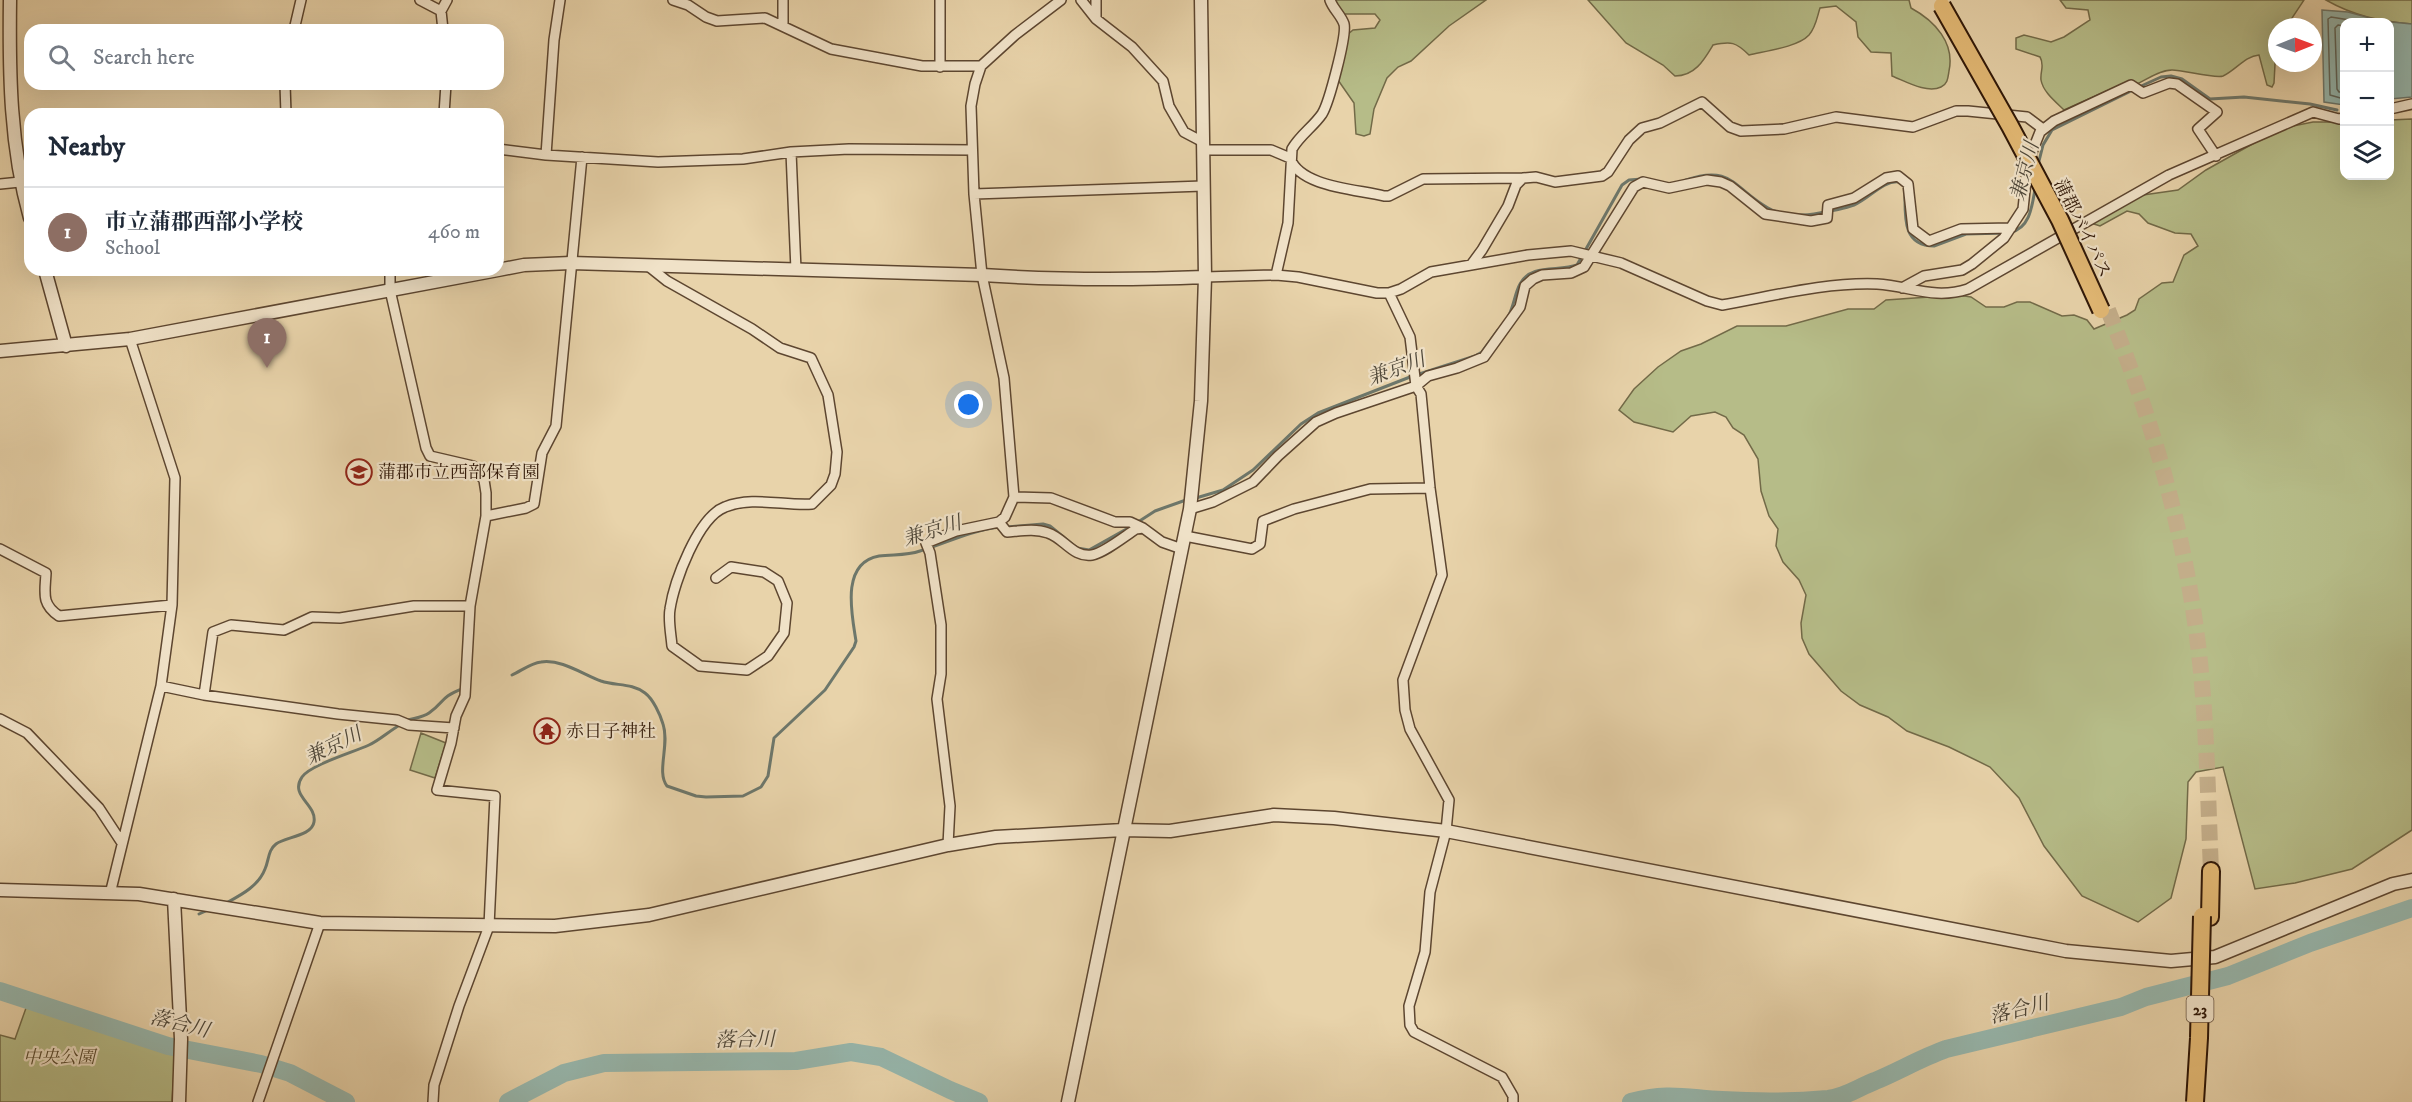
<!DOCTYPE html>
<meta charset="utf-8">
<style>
body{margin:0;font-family:"IM FELL DW Pica","Noto Serif JP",serif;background:#f6f6f7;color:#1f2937}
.controls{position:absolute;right:18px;top:18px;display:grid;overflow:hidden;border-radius:12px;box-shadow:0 6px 24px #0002}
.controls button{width:54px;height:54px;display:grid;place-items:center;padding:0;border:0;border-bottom:2px solid #e0e1e3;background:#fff;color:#1f2937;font:30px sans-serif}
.compass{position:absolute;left:2268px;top:18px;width:54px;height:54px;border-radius:50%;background:#fff;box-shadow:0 6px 24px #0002;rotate:89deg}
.you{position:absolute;left:969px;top:405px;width:21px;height:21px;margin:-15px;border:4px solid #fff;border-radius:50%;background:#1a73e8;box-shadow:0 0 0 9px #1a73e833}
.badge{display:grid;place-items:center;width:39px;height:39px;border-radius:50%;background:#ea580c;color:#fff;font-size:20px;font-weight:700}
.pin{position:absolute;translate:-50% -50px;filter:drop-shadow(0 2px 3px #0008)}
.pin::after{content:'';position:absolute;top:32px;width:21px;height:18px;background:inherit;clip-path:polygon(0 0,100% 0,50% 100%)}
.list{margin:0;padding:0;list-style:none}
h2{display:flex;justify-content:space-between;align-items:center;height:78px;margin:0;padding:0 24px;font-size:26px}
h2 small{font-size:20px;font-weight:400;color:#747a83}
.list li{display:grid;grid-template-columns:39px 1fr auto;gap:18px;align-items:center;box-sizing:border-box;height:90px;padding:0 24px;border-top:2px solid #e0e1e3}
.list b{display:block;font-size:22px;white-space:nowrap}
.list p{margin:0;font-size:20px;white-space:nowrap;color:#747a83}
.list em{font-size:20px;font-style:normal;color:#747a83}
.icon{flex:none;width:33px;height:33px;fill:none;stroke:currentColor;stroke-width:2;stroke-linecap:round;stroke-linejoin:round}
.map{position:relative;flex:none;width:2412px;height:1102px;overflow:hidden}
.search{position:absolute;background:#fff;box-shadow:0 6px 24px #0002;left:24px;top:24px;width:480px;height:66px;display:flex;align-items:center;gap:15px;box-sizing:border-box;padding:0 21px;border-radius:18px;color:#747a83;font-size:22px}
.panel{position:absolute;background:#fff;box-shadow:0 6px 24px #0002;left:24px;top:108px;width:480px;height:168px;border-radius:18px}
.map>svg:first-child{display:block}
.green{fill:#b6bc88;stroke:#726a48;stroke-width:1.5}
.water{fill:#97b7ad;stroke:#6d776b;stroke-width:1.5}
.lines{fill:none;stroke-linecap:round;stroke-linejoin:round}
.shore{stroke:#63675a;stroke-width:1.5}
.stream{stroke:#6d776b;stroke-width:3}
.river{stroke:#97b7ad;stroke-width:18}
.trunk-tunnel{stroke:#c3ad89;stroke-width:16;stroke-dasharray:16 8;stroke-linecap:butt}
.minor-casing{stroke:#5d4630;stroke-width:12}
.tertiary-casing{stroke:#5d4630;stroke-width:15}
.trunk-casing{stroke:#2f1707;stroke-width:20}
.minor{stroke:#f0e2c8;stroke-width:9}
.tertiary{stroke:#f0e2c8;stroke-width:12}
.trunk{stroke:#e4ba75;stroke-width:16}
.trunk-bridge-casing{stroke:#2f1707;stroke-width:20;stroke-linecap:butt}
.trunk-bridge{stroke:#e4ba75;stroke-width:16}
.labels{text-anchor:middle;stroke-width:4.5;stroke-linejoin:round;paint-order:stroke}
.shield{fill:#f0e2c8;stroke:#695441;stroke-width:1.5}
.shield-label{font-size:16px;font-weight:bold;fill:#2f1707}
.street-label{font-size:18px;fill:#2f1707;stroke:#f0e2c8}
.poi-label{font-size:18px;fill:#2f1707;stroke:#f0e2c8;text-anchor:start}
.park-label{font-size:18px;font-style:italic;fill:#58492e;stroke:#f0e2c8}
.water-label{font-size:20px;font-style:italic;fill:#4e4739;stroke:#f0e2c8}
</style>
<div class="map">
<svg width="2412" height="1102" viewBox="0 0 2412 1102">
<rect width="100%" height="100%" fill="#e8d3aa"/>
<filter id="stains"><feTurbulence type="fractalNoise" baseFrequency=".00333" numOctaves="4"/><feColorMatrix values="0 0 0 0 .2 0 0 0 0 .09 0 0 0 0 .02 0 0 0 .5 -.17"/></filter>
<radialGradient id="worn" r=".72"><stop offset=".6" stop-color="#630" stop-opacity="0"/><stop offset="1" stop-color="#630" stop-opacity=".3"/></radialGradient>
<path class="green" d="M1333 0H1486L1449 26 1411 61 1398 67 1387 78 1374 109 1370 134 1364 136 1356 134 1354 103 1338 80 1347 35 1353 30 1375 28 1380 20 1375 14H1344Z
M1588 0H1909L1911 8C1935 21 1955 43 1949 71 1948 77 1948 84 1941 87 1927 94 1905 81 1892 76L1891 53 1871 52 1858 37 1856 22 1836 6 1820 8C1817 17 1816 27 1809 35 1798 47 1766 51 1749 55 1736 42 1731 41 1713 45 1704 60 1695 76 1675 76L1663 65 1626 43Z
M2060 0H2304L2286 27H2277L2274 83 2272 87 2267 85 2259 55C2245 56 2236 70 2223 76 2216 79 2183 70 2172 70 2160 70 2147 79 2137 84L2131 80 2064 110C2056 102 2043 92 2041 80 2040 71 2045 65 2040 57L2016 49V38L2024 35 2051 42 2064 37 2090 20 2088 10 2066 8Z
M2326 0H2412V24C2380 21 2354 16 2326 0Z
M2412 119V830L2352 869 2295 883 2255 889 2223 767 2196 772 2188 782 2186 839 2171 898 2138 922 2082 896 2044 846 2019 798 1990 767 1949 747 1907 731 1888 717 1860 705 1841 691 1809 654 1802 638 1801 623 1806 595 1799 580 1783 562 1776 546 1778 529 1769 516 1761 491 1758 459 1744 435 1733 428 1726 417 1715 412 1691 416 1673 432 1634 422 1619 410 1634 389 1658 367 1681 351 1701 344 1737 326H1786L1848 309H1874L1886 300 1958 295 1971 297 1986 307H2004L2017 302H2030L2062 316 2074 315 2087 320 2094 329 2127 315 2135 310 2139 299 2162 283 2173 282 2184 255 2198 246 2191 234 2175 233 2148 223 2139 214 2127 211 2100 226 2094 224 2104 209 2129 197 2178 190 2206 170 2263 138 2293 126 2313 122H2344V176H2390V120Z
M421 733 446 743 435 778 410 770Z
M38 1004 144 1038 175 1052 172 1102H0V1035L15 1039 26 1008Z"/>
<path class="water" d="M2322 10 2348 12 2381 21 2412 24V97L2390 99V22H2344V105L2324 102Z"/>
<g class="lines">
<path class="shore" d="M2344 26 2338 25 2335 28 2337 89 2339 92H2344
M2344 99 2330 95 2328 19 2331 17 2362 22"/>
<path class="stream" d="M2139 87 2161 77 2171 76 2182 79 2210 99 2244 97 2310 104 2337 110
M2038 165 2043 145 2052 130 2133 90
M1686 180C1732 164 1734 189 1768 208 1778 215 1802 216 1814 214 1826 212 1843 209 1854 205 1869 199 1883 180 1899 182
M1905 195C1905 218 1903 246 1934 246L1966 234 2005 233
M2011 232C2030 228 2032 206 2035 189
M1509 315C1514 305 1515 293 1520 284 1531 263 1559 272 1577 265L1622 185 1629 180 1642 179
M1196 498 1223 490 1253 470 1301 424 1318 413 1410 377 1475 356 1482 352 1498 330
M1138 522 1155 511 1186 500
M1007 527 1043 524 1050 526 1077 548 1089 550 1130 527
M512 675C521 671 531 663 541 662 562 659 582 674 601 681 616 686 632 683 645 693 653 699 660 714 663 724 670 745 656 772 667 786L696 796 706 797 743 796 761 787 768 776 774 738 825 690 854 647 856 641C852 615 840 563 879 556 893 554 906 556 920 551 947 543 971 530 1001 527
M405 721C413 718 422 718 429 713 445 702 440 697 462 689
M228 902C243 894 259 885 265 869 269 860 268 850 276 844 285 837 312 836 314 822 317 804 289 796 302 777 310 765 354 752 369 745 380 740 389 731 400 725
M199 914 208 910"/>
<path class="river" d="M0 991 168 1046 261 1064 290 1073 346 1102
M508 1102 564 1073 604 1063 796 1061 851 1052 881 1057 950 1090 979 1102
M1631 1102C1667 1092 1686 1098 1722 1100 1756 1102 1794 1102 1828 1099 1846 1097 1859 1087 1875 1081 1899 1071 1921 1058 1946 1049L2121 1007 2146 997 2228 976 2310 943 2412 908"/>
<path class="trunk-tunnel" d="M2108 310C2154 423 2187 540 2200 662 2207 731 2208 801 2211 871"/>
<g class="minor-casing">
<path id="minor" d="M420 0 441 11
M673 0 688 5 706 17 717 21 765 18 831 49 922 66H981
M783 0V26
M940 0V67
M1081 0 1096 19 1132 47 1163 81 1169 106 1184 132 1203 142
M1096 0V19
M294 30 301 0
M443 30 441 11 447 0
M285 84 286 114
M2390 109 2412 104
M444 114 446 84
M498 149 546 155 658 162 743 159 791 152 849 149 972 150
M1203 150H1271L1290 158C1300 187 1356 189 1384 196H1389L1423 179 1523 178
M791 152 796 270
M546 155 554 40 560 0
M0 184 30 181
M974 194 1203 186
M647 265 667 281 752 329 780 348 811 358 828 395 837 452 835 474 831 485 812 504C784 506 752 496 725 507 698 517 674 582 670 609 668 620 671 634 672 646L700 666 747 670 768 656 784 633 787 603 778 581 764 572 731 567 716 578
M1471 265 1482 250 1508 206 1516 185 1523 178 1536 177 1555 182 1602 176 1608 172 1629 140 1642 128 1660 123 1702 102 1730 127 1741 131 1784 129 1836 117 1913 127 1956 111H1968L2027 117 2043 129
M390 270V290L426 448 430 456 473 466 484 480 486 493V516L470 606 465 696 456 716 451 743 437 790 495 796 489 926 459 1006 434 1085 433 1102
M1276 275 1288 223 1292 149C1300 135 1313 127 1322 114 1329 103 1347 35 1344 24 1341 15 1333 9 1330 0
M1205 277 1276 275 1298 277 1377 293H1389L1401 289 1431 272 1528 255 1571 251 1621 263 1707 301 1722 305C1773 296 1826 282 1877 284 1910 286 1934 300 1968 289L2169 175 2313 112 2339 119 2344 118
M1902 288 1924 276 1962 270 1972 264 2004 238 2023 209 2028 162 2040 132 2054 121 2131 85 2143 93 2169 83 2177 84 2217 112 2198 129 2216 156
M1389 293 1410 337 1416 386 1421 394 1430 488 1442 575 1403 680 1405 710 1410 729 1449 800 1446 831 1430 892 1425 952 1409 1006 1410 1025 1414 1032 1502 1077 1513 1096V1102
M1014 497 1051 498 1115 522H1130L1143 528 1162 542 1182 549
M1190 509 1213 502 1253 482 1278 456 1316 422 1336 413 1416 386 1428 376 1457 368 1484 357 1520 307 1525 286 1533 279 1542 275 1571 273 1584 267 1634 187 1643 182 1669 188 1707 180 1721 182 1730 186 1765 214 1811 221 1827 218 1828 205 1854 198 1886 178 1898 176 1908 184 1913 229 1929 241 1961 229 2011 228
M486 516 526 508 534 504 542 453 556 426 582 157
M999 522 1007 532C1020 531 1035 528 1048 533 1064 538 1073 558 1092 555 1104 553 1125 536 1136 529L1143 528
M1185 536 1252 549 1260 544 1263 521 1294 509 1370 489 1430 488
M0 549 46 573C45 593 41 604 59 616L172 605
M161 686 204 695 338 714 397 720 409 725 454 728
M204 695 213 632 231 625 284 630 312 617 340 618 414 606H470
M0 719 27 733 99 808 122 843
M948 845 950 806 937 699 941 674V625L930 553 926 543 956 531 999 522 1005 517 1014 497 1004 378 982 275 974 194 971 106 975 84 981 66 1015 35 1061 0
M110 894 161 686 172 605 175 478 130 339
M258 1102 320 923"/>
</g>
<g class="tertiary-casing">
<path id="tertiary" d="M10 0C9 74 10 146 30 218
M45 270 66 346
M498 270 524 265 571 263 982 275C1057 280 1130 280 1205 277
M0 351 130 339 498 270
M0 890 139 894 320 923 555 926 649 915 948 845 996 837 1123 830 1170 831 1274 815 1334 818 1446 831 2066 951 2171 961 2215 957 2393 884 2412 880
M174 899 181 1039 179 1102
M1068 1102 1190 509 1201 401 1205 277 1201 0"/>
</g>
<g class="trunk-casing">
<path id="trunk" d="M2210 917 2211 871"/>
</g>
<use href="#minor" class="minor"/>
<use href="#tertiary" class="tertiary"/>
<use href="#trunk" class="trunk"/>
<g class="trunk-bridge-casing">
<path id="trunk-bridge" d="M1942 6 2010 126 2060 220 2101 310
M2195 1102 2199 1038 2202 916"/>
</g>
<use href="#trunk-bridge" class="trunk-bridge"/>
</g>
<defs>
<g id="school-ring" transform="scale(1.35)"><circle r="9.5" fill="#f0e2c8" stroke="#8f2418" stroke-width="1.5"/><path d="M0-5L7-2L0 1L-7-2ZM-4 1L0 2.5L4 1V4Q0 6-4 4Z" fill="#8f2418"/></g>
<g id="temple-ring" transform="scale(1.35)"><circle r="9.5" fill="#f0e2c8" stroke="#8f2418" stroke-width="1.5"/><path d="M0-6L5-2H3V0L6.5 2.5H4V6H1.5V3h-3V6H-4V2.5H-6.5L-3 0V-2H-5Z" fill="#8f2418"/></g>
</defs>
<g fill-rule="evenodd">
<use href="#school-ring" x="359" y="472"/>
<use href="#temple-ring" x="547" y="731"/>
</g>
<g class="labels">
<rect class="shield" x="2186.5" y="996" width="27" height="26" rx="4.5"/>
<g class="shield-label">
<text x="2200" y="1015">23</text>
</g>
<g class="street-label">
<text transform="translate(2083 228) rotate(64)" y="6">蒲郡バイパス</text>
</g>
<g class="poi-label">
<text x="378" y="478">蒲郡市立西部保育園</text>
<text x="566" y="737">赤日子神社</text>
</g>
<g class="park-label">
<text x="59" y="1063">中央公園</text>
</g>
<g class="water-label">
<text transform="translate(2024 171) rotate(-75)" y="7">兼京川</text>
<text transform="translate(1396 368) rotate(-20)" y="7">兼京川</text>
<text transform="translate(932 530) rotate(-17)" y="7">兼京川</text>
<text transform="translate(333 745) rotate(-26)" y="7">兼京川</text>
<text transform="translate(2019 1009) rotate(-14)" y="7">落合川</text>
<text transform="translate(180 1023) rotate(14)" y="7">落合川</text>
<text transform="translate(745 1039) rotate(-1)" y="7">落合川</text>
</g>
</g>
<rect width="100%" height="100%" filter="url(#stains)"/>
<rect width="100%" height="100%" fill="url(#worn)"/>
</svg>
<div class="controls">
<button>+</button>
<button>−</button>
<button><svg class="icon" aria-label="layers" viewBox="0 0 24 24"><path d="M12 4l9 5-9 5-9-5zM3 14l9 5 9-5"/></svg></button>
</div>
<svg class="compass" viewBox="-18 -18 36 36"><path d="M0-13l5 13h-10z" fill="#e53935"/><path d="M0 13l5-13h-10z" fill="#747a83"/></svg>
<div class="you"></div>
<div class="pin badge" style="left:267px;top:368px;background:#8d6e63">1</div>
<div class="search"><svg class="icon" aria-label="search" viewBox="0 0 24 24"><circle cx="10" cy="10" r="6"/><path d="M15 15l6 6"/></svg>Search here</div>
<section class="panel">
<h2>Nearby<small></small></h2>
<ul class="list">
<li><span class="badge" style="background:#8d6e63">1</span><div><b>市立蒲郡西部小学校</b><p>School</p></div><em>460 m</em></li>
</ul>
</section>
</div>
